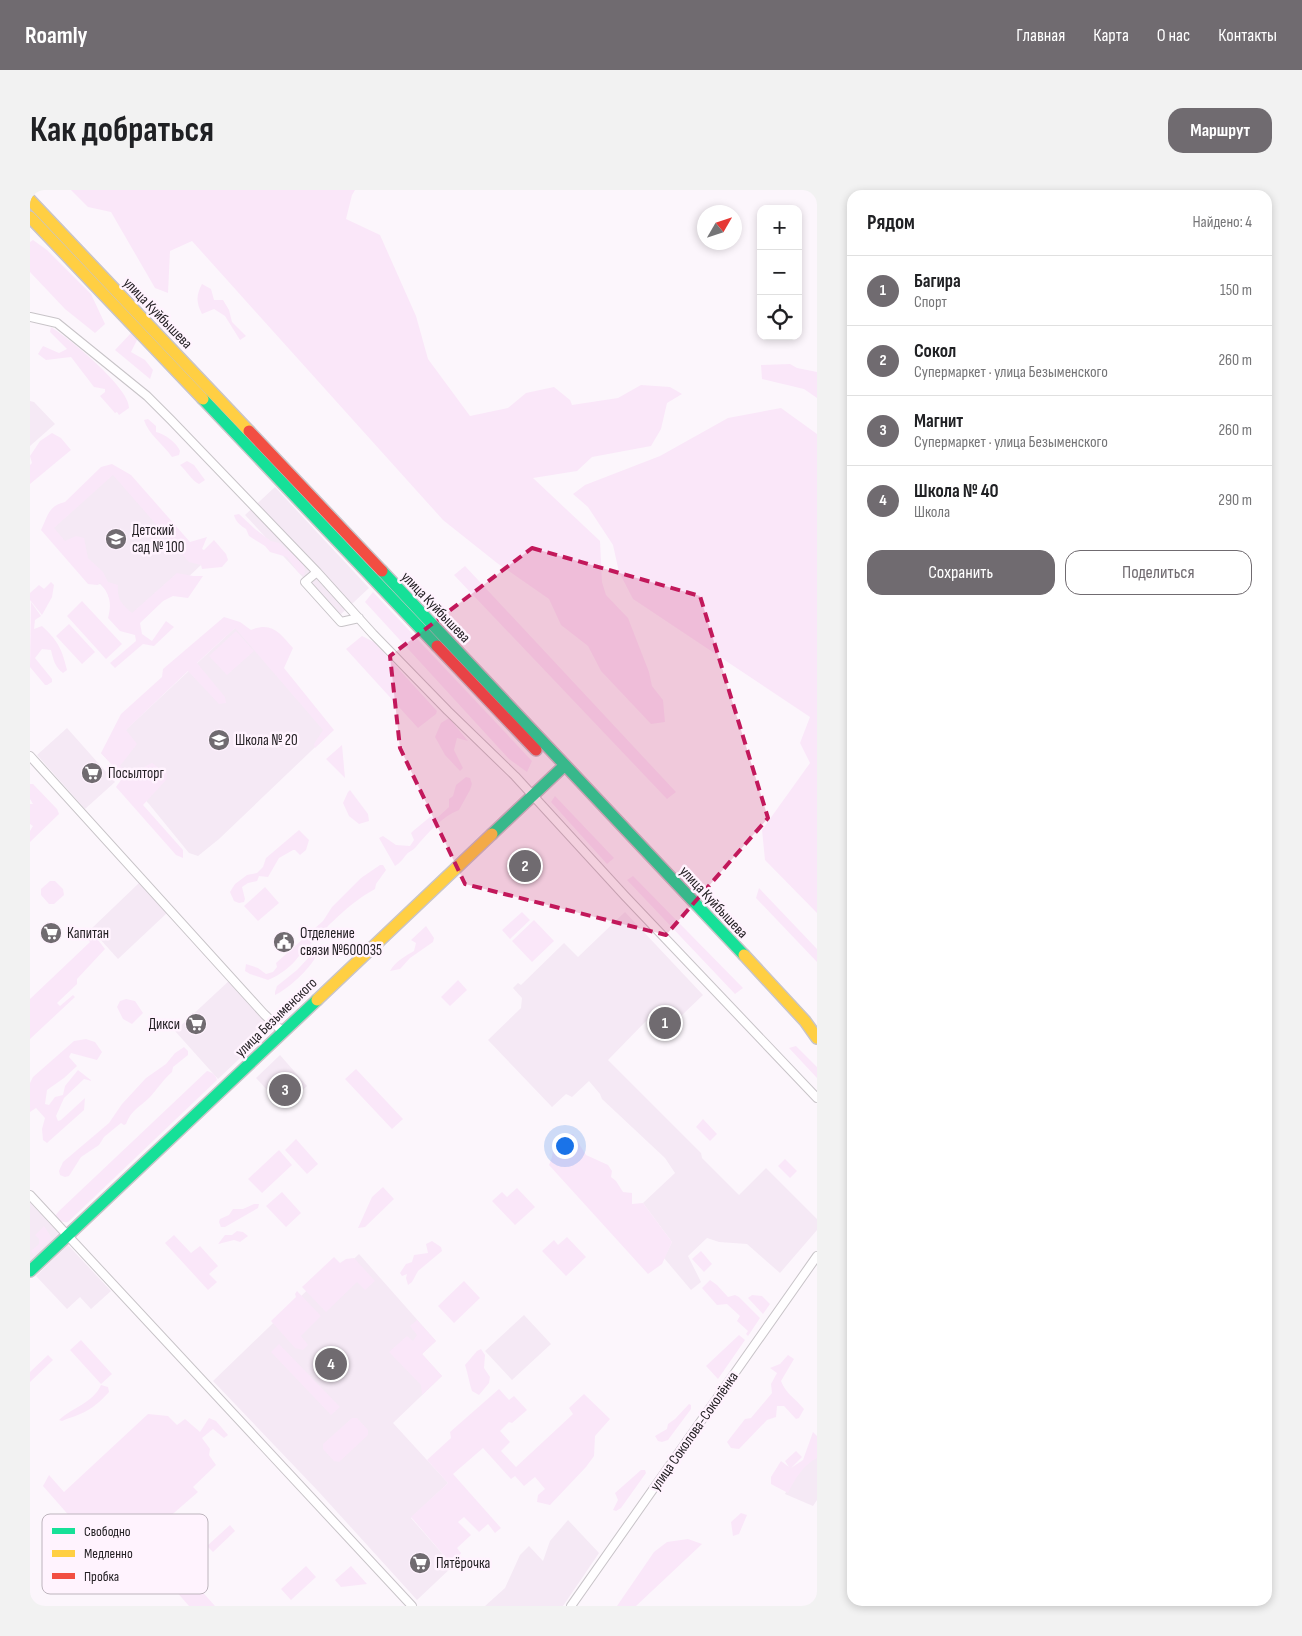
<!DOCTYPE html>
<html lang="ru">
<meta charset="utf-8">
<style>
body{margin:0;font-family:"Sofia Sans Condensed",sans-serif;background:#f2f2f2;color:#202124}
.controls{position:absolute;right:15px;top:15px;display:grid;overflow:hidden;border-radius:10px;box-shadow:0 2px 8px #0003}
.controls button{width:45px;height:45px;display:grid;place-items:center;padding:0;border:0;border-bottom:1px solid #e0e0e0;background:#fff;color:#202124;font:25px sans-serif}
.compass{position:absolute;left:667px;top:15px;width:45px;height:45px;border-radius:50%;background:#fff;box-shadow:0 2px 8px #0003;rotate:51deg}
.you{position:absolute;left:534px;top:955px;width:18px;height:18px;margin:-12px;border:4px solid #fff;border-radius:50%;background:#1a73e8;box-shadow:0 0 0 8px #1a73e833}
.badge{display:grid;place-items:center;width:32px;height:32px;border-radius:50%;background:#706b70;color:#fff;font-size:16px;font-weight:700}
.pin{position:absolute;translate:-50% -50%;border:2px solid #fff;box-shadow:0 1px 5px #0006}
.list{margin:0;padding:0;list-style:none}
h2{display:flex;justify-content:space-between;align-items:center;height:65px;margin:0;padding:0 20px;font-size:21px}
h2 small{font-size:16px;font-weight:400;color:#757577}
.list li{display:grid;grid-template-columns:32px 1fr auto;gap:15px;align-items:center;box-sizing:border-box;height:70px;padding:0 20px;border-top:1px solid #e0e0e0}
.list b{display:block;font-size:19px;white-space:nowrap}
.list p{margin:0;font-size:16px;white-space:nowrap;color:#757577}
.list em{font-size:16px;font-style:normal;color:#757577}
.actions{display:flex;gap:10px;padding:15px 20px}
.actions a{flex:1;padding:11px 0;border:1px solid #706b70;border-radius:15px;text-align:center;font-size:18px;color:#706b70}
.actions .main{background:#706b70;color:#fff}
.icon{flex:none;width:28px;height:28px;fill:none;stroke:currentColor;stroke-width:2;stroke-linecap:round;stroke-linejoin:round}
.map{position:relative;flex:none;width:787px;height:1416px;overflow:hidden;border-radius:15px}
header{display:flex;align-items:center;gap:30px;box-sizing:border-box;height:70px;padding:0 25px;background:#706b70;color:#fff}
header strong{font-size:24px}
nav{display:flex;gap:28px;margin-inline-start:auto;font-size:18px}
.intro{display:flex;align-items:center;justify-content:space-between;box-sizing:border-box;height:120px;padding:0 30px}
h1{margin:0;font-size:35px}
.button{padding:12px 22px;border-radius:15px;background:#706b70;color:#fff;font-size:18px;font-weight:700}
main{display:flex;gap:30px;padding:0 30px}
aside{flex:1;background:#fff;border-radius:15px;box-shadow:0 2px 8px #0003}
.map>svg:first-child{display:block}
.built{fill:#f5e9f5}
.green{fill:#fae7f9}
.lines{fill:none;stroke-linecap:round;stroke-linejoin:round}
.street-casing{stroke:#c8c4c8;stroke-width:10}
.fast-casing{stroke:#c8c4c8;stroke-width:14}
.slow-casing{stroke:#c8c4c8;stroke-width:14}
.jam-casing{stroke:#c8c4c8;stroke-width:14}
.street{stroke:#fffeff;stroke-width:8}
.fast{stroke:#16e098;stroke-width:11}
.slow{stroke:#ffcf43;stroke-width:11}
.jam{stroke:#f24e42;stroke-width:11}
.marked{fill:#c2185b;fill-opacity:0.2;stroke:#c2185b;stroke-width:4;stroke-dasharray:10 6;stroke-linejoin:round}
.labels{text-anchor:middle;stroke-width:5;stroke-linejoin:round;paint-order:stroke}
.street-label{font-size:15px;fill:#242024;stroke:#fff3fe}
.poi-label{font-size:15px;fill:#242024;stroke:#fff3fe;text-anchor:start}
.key{fill:#fff3fe;stroke:#bdb4bd;stroke-width:1}
.key-label{font-size:14px;fill:#242024}
</style>
<header>
<strong>Roamly</strong>
<nav><a>Главная</a><a>Карта</a><a>О нас</a><a>Контакты</a></nav>
</header>
<div class="intro"><h1>Как добраться</h1><a class="button">Маршрут</a></div>
<main>
<div class="map">
<svg width="787" height="1416" viewBox="0 0 787 1416">
<rect width="100%" height="100%" fill="#fcf6fc"/>
<path class="built" d="M0 211 4 212 25 234 0 256Z
M83 277 171 375 105 437 78 406V402L70 394 67 395 16 338Z
M245 297 339 398 309 426 215 325Z
M207 436 302 541 189 649 168 666 159 663 119 614 71 563Z
M37 538 85 592 55 619 7 565Z
M109 693 137 723 88 769 61 739Z
M595 722 673 805 630 846 628 838 618 829 578 870 671 963 672 968 709 1005 736 978 787 1029V1040L750 1083 717 1054 689 1052 677 1048 658 1066 671 1092 661 1100 634 1068 642 1052 613 1013 645 983 635 968 572 909 570 904 559 891 542 907 536 904 522 917 458 850 491 818 492 808 483 798 488 793 491 795 534 753 548 767Z
M200 790 242 838 188 889 145 841Z
M250 865 277 896 254 918 226 888Z
M0 1012 30 1044 0 1072Z
M38 1055 81 1101 61 1119 50 1107 37 1119 6 1086Z
M329 1064 406 1151 392 1164 412 1186 363 1233 418 1293 381 1328 423 1376 387 1410 288 1301 183 1191 297 1081 304 1088Z
M494 1125 521 1154 482 1190 455 1161Z
M787 1264V1310L783 1316 755 1304 768 1280Z
M538 1330 569 1363 533 1416H455L475 1398 490 1365 499 1356 513 1371 520 1351Z"/>
<path class="green" d="M41 0H325L322 5 316 29 350 45 386 126 398 169 440 226 478 218 496 203 524 197 540 210 542 215 588 208 611 195 640 197 652 204 637 213 631 239 621 256 562 267 547 281 503 288 570 351 572 392 576 405 598 428 619 482 622 496 633 510 635 532 621 534 571 481 558 456 531 435 519 409 467 373 413 330 162 51 140 61 138 103 125 98 81 22 58 17Z
M3 50 17 60 61 104 75 134 65 143 35 119 0 82V52Z
M172 94 181 99 184 110H193L199 120 202 132 216 146 210 150 195 126 184 119 172 124C166 112 166 105 172 94Z
M21 137C39 148 100 198 99 218L89 225 87 222 85 223 70 206 75 202V199L64 197 41 167 16 170 8 164 13 156 29 163 37 159 20 142Z
M101 143 108 148 101 162 115 170 123 180 120 189 85 160Z
M760 174 767 178 787 182V208L774 199 732 189 731 175Z
M751 218 787 244V723L735 670 732 640 780 573 770 553 780 527 603 409 589 382 583 355 558 317 543 304 555 295 630 266 698 228Z
M118 229 126 236V242C135 244 147 253 150 261L149 265 142 267C134 255 118 244 114 230Z
M22 243 31 248 41 260 0 294V275L2 273 0 266 10 251Z
M157 271 164 275 175 290 169 294C162 291 156 280 150 275Z
M82 274 101 285 160 352 177 347 172 359 174 360 184 350 196 364 198 370 192 377 172 379 171 375 159 372 83 285 24 338 35 351 46 346 54 348 58 368 73 382 78 392 88 395C87 409 91 414 102 423L147 383 163 386H173L158 408 143 406 133 411 110 433 112 444 122 451 136 431 144 437 124 456 113 454 85 478 80 473 106 451 105 445 90 441 78 428C82 413 80 405 70 393L67 395 58 394 11 340C18 326 18 316 35 312L71 277Z
M209 324 225 339 241 351 249 353 273 373 275 380 274 385 269 383 257 367 240 362 235 356 219 346 216 339C211 336 205 331 204 325Z
M435 376 646 602 637 609 424 385Z
M21 392 24 395 22 407 12 425 0 410V403L9 395 14 399Z
M343 402 502 571 497 582 479 569 335 412Z
M52 411 92 454 76 469 37 426Z
M1 412 11 426 5 430 4 439 12 436C28 451 32 459 37 480L33 483C25 477 23 469 21 460L12 459 5 468 22 489V492L17 495H15L0 477Z
M194 427 210 432 221 440C242 431 250 443 263 458L254 478 304 540 285 558 284 554 293 540 205 438 167 473 195 507 196 513 189 514 158 481 96 540 107 554 90 576 102 583 122 573 137 584 136 590 113 615 153 660V668L146 665 86 597 93 587 71 563 91 524 132 487 133 479Z
M39 434 65 462 52 474 26 446Z
M206 441 224 461 197 485 179 466Z
M332 446 344 452 407 521 406 524 388 538 316 459Z
M419 528 438 551 427 548 424 560 433 578 430 581 415 565 405 547 411 533Z
M312 555 315 588 296 569Z
M436 587 440 588 442 594 440 600 429 620C411 627 398 643 385 658 382 661 378 662 376 665 372 670 370 673 365 676L349 648 353 646 366 655 380 656 384 650 381 643 383 641 400 627H408L419 617V609L423 606 426 595Z
M0 594H3L27 619 29 624 0 652V641L3 636 0 634V614H3L0 609Z
M320 600 338 624 339 631 329 634 319 626 313 613 318 602Z
M525 606 584 668 577 674 521 612Z
M269 640 279 650 276 660 270 665 265 660H263L249 668 238 687 229 686 227 691 218 693 212 697 215 709 214 712 209 713 204 711 200 702 205 694 217 685 227 683 233 677 236 668Z
M350 675H353L356 680 346 694 345 699C315 715 292 743 269 766 261 777 250 785 238 790L220 784 215 781 216 774 228 778 236 784 243 782 247 777 246 773 293 731 302 717 331 688Z
M603 686 713 798 705 804 597 690Z
M20 691H25L33 699 34 705 24 714H19L11 705V699Z
M235 697 249 713 228 731 214 716Z
M729 698 787 759V772L726 708Z
M492 722 500 730 480 749 472 740Z
M504 730 524 751 502 772 482 751Z
M396 736 404 748 403 752 380 768 370 779 360 781C365 772 375 766 384 761L386 753 381 750Z
M61 741 75 759 47 789V794L27 813 30 816 43 805 45 807 0 849V809L60 752 56 746Z
M285 764 286 766C280 779 258 799 245 805V802L247 796 267 780 281 765Z
M428 790 437 800 420 816 411 807Z
M96 809 105 811 113 823 102 834 93 829 87 817 90 811Z
M56 849 65 852 72 862 67 870 41 863 39 867 47 876 34 888 17 900 15 914 19 915 25 907 33 905 35 896 48 880 62 891 54 889 34 908 26 926 28 931 31 930 55 908 54 920 17 953 13 950 12 939 15 928 6 918 0 922V893L3 887 44 851Z
M766 856 787 877V888L759 858Z
M154 857 158 861V865L143 877 142 882C133 890 128 898 120 907 110 917 101 920 96 934L94 935 91 933 74 947 69 955 51 967 39 986 35 987 30 985 29 981 33 972 79 933 92 914 116 888 136 874 145 863Z
M326 879 373 929 362 939 315 889Z
M177 881C182 882 186 885 187 890L38 1032C32 1033 29 1030 25 1026L29 1021Z
M673 929 687 944 680 951 666 937Z
M543 944 556 965 578 975 582 981 581 987 586 991 593 1002 602 1003V1014L613 1013 642 1052 632 1074 618 1084 519 975C528 958 515 948 543 944Z
M266 949 288 974 277 984 255 960Z
M249 960 262 975 232 1003 218 989Z
M755 969 767 981 760 988 748 976Z
M353 997 364 1009 335 1037 328 1038 342 1007Z
M487 998 505 1017 485 1035 462 1011 472 1002 477 1007Z
M252 1002 271 1023 256 1037 236 1016Z
M224 1014H229L228 1018 195 1037H191L189 1032 190 1029 199 1025 203 1019H213Z
M14 1036 22 1048 4 1065 1 1061 9 1054V1049L5 1045Z
M207 1041 213 1042 218 1046 210 1052 204 1050 188 1054 195 1045H202Z
M144 1045 161 1063 170 1056 188 1076 179 1084 187 1092 178 1100 135 1053Z
M537 1047 556 1067 536 1086 512 1061 524 1050 528 1055Z
M402 1051 411 1057 412 1061 388 1081 382 1092 378 1095 376 1088 377 1084 372 1086 370 1083 376 1074 382 1072 384 1065 398 1063 396 1054Z
M671 1061 682 1074 674 1082 662 1069Z
M304 1067 310 1073 316 1069 324 1068 345 1091 335 1100 327 1092 296 1122 272 1097Z
M680 1090 687 1095 698 1107 705 1105 709 1107 730 1128 718 1146 716 1144 718 1141 707 1131 710 1126 697 1114 687 1115 672 1098Z
M434 1091 450 1108 424 1133 408 1116Z
M267 1101 291 1126 271 1146 278 1155 273 1160 265 1158 241 1131 266 1107 265 1104Z
M722 1105 732 1106 740 1114 733 1124 718 1108Z
M387 1130 406 1151 392 1164 412 1186 392 1205 391 1195 359 1162 377 1146 383 1151 387 1145 380 1136Z
M709 1145 715 1150 688 1189 676 1176Z
M51 1150 82 1184 71 1194 40 1160Z
M249 1154 310 1217 301 1225 241 1162Z
M451 1159 455 1165 454 1178 460 1187 459 1193 449 1205 442 1201C439 1192 438 1184 435 1175L447 1161Z
M18 1165 23 1170 0 1192V1182Z
M758 1165 764 1169 751 1191C756 1204 765 1208 774 1219L769 1228 766 1229 754 1216H747L746 1227 737 1230 709 1259 701 1258 697 1252 715 1229 721 1228 742 1203 741 1194 747 1183 740 1178 750 1174Z
M71 1195 78 1197 79 1202C72 1210 61 1220 50 1224 44 1227 38 1228 32 1231L29 1230C43 1217 63 1213 71 1195Z
M469 1199 479 1210 484 1206 497 1220 482 1233 479 1232 470 1241 480 1252 471 1261 486 1277 543 1224 539 1218 554 1204 580 1229 565 1246 564 1266 556 1277 520 1315 507 1312 508 1305 515 1299 505 1287 494 1296 485 1286 481 1289 453 1258 423 1284 471 1338 465 1343 458 1334 449 1342 434 1327 428 1332 441 1345 427 1358 431 1363 423 1376 381 1327 418 1293 397 1270 421 1248 420 1242Z
M659 1214 661 1215V1219L638 1250 632 1252 628 1251 625 1246 637 1239 638 1234 645 1229Z
M118 1224 138 1226 147 1235 155 1229 170 1242 179 1228 186 1231 198 1245 194 1248 183 1239 172 1248 180 1259 179 1265 186 1275 163 1297 168 1302 137 1329 150 1347 134 1361 112 1354 104 1357C92 1347 71 1343 56 1345L13 1296 19 1285 34 1302Z
M322 1228H327L338 1240V1245L309 1272 304 1271 293 1259V1254Z
M783 1242 787 1246V1268C773 1275 765 1289 758 1303L741 1294V1287L751 1271 759 1277 755 1271 766 1261 772 1267 761 1278 773 1270Z
M611 1280H615L616 1283 591 1318 586 1321 583 1320 588 1310 585 1303Z
M711 1323 717 1325 709 1344 703 1346 701 1332Z
M200 1335 205 1341 183 1362 177 1356Z
M658 1349 672 1354 606 1416H587L624 1362 637 1352Z
M276 1376 286 1387 261 1410 251 1399Z
M321 1376 337 1394 311 1397 305 1390Z
M159 1387 185 1416H159L145 1400Z"/>
<g class="lines">
<g class="street-casing">
<path id="street" d="M0 127 27 133 117 206 141 230 287 382 343 444 418 521 485 586 595 706 787 908
M287 382 275 392 311 432 329 428
M0 566 234 824 252 841
M0 1005 382 1416
M541 1416 787 1066"/>
</g>
<g class="fast-casing">
<path id="fast" d="M173 209 407 456
M352 381 714 765
M462 644 535 575
M0 1081 287 810"/>
</g>
<g class="slow-casing">
<path id="slow" d="M0 10 219 241
M0 27 173 209
M714 765 775 831 787 848
M287 810 462 644"/>
</g>
<g class="jam-casing">
<path id="jam" d="M219 241 352 381
M407 456 506 560"/>
</g>
<use href="#street" class="street"/>
<use href="#fast" class="fast"/>
<use href="#slow" class="slow"/>
<use href="#jam" class="jam"/>
</g>
<path class="marked" d="M502 358 670 406 738 628 636 745 435 694 370 558 360 466Z"/>
<defs>
<g id="school-disc" transform="scale(1.125)"><circle r="9.5" fill="#706b70" stroke="#fff3fe"/><path d="M0-5L7-2L0 1L-7-2ZM-4 1L0 2.5L4 1V4Q0 6-4 4Z" fill="#fff"/></g>
<g id="supermarket-disc" transform="scale(1.125)"><circle r="9.5" fill="#706b70" stroke="#fff3fe"/><path d="M-6-5.5h2.5l.6 2H6L4.5 2H-2.5L-4.4-4H-6ZM-1.5 3.2a1.3 1.3 0 1 0 .1 0ZM3 3.2a1.3 1.3 0 1 0 .1 0Z" fill="#fff"/></g>
<g id="civic-disc" transform="scale(1.125)"><circle r="9.5" fill="#706b70" stroke="#fff3fe"/><path d="M-.6-6.5H3V-4.5H.6V-3L4-1V1h2V6H-6V1h2V-1L-.6-3ZM-1.2 2.5V6h2.4V2.5Z" fill="#fff"/></g>
</defs>
<g fill-rule="evenodd">
<use href="#school-disc" x="86" y="349"/>
<use href="#school-disc" x="189" y="550"/>
<use href="#supermarket-disc" x="62" y="583"/>
<use href="#supermarket-disc" x="21" y="743"/>
<use href="#civic-disc" x="254" y="752"/>
<use href="#supermarket-disc" x="166" y="834"/>
<use href="#supermarket-disc" x="390" y="1373"/>
</g>
<g class="labels">
<g class="street-label">
<text transform="translate(128 123) rotate(46)" y="5">улица Куйбышева</text>
<text transform="translate(406 417) rotate(46)" y="5">улица Куйбышева</text>
<text transform="translate(684 712) rotate(47)" y="5">улица Куйбышева</text>
<text transform="translate(246 827) rotate(-44)" y="5">улица Безыменского</text>
<text transform="translate(664 1241) rotate(-55)" y="5">улица Соколова-Соколёнка</text>
</g>
<g class="poi-label">
<text x="102" y="345">Детский<tspan x="102" dy="17">сад № 100</tspan></text>
<text x="205" y="555">Школа № 20</text>
<text x="78" y="588">Посылторг</text>
<text x="37" y="748">Капитан</text>
<text x="270" y="748">Отделение<tspan x="270" dy="17">связи №600035</tspan></text>
<text x="150" y="839" text-anchor="end">Дикси</text>
<text x="406" y="1378">Пятёрочка</text>
</g>
</g>
<rect x="12" y="1324" width="166" height="80" rx="8" class="key"/>
<rect x="22" y="1338" width="23" height="6" fill="#16e098"/>
<rect x="22" y="1360" width="23" height="7" fill="#ffcf43"/>
<rect x="22" y="1383" width="23" height="6" fill="#f24e42"/>
<g class="key-label">
<text x="54" y="1346">Свободно</text>
<text x="54" y="1368">Медленно</text>
<text x="54" y="1391">Пробка</text>
</g>
</svg>
<div class="controls">
<button>+</button>
<button>−</button>
<button><svg class="icon" aria-label="locate" viewBox="0 0 24 24"><circle cx="12" cy="12" r="6"/><path d="M12 2v4M12 18v4M2 12h4M18 12h4"/></svg></button>
</div>
<svg class="compass" viewBox="-18 -18 36 36"><path d="M0-13l5 13h-10z" fill="#e53935"/><path d="M0 13l5-13h-10z" fill="#757577"/></svg>
<div class="you"></div>
<div class="pin badge" style="left:635px;top:833px">1</div>
<div class="pin badge" style="left:495px;top:676px">2</div>
<div class="pin badge" style="left:255px;top:900px">3</div>
<div class="pin badge" style="left:301px;top:1174px">4</div>
</div>
<aside>
<h2>Рядом<small>Найдено: 4</small></h2>
<ul class="list">
<li><span class="badge">1</span><div><b>Багира</b><p>Спорт</p></div><em>150 m</em></li>
<li><span class="badge">2</span><div><b>Сокол</b><p>Супермаркет · улица Безыменского</p></div><em>260 m</em></li>
<li><span class="badge">3</span><div><b>Магнит</b><p>Супермаркет · улица Безыменского</p></div><em>260 m</em></li>
<li><span class="badge">4</span><div><b>Школа № 40</b><p>Школа</p></div><em>290 m</em></li>
</ul>
<div class="actions"><a class="main">Сохранить</a><a>Поделиться</a></div>
</aside>
</main>
